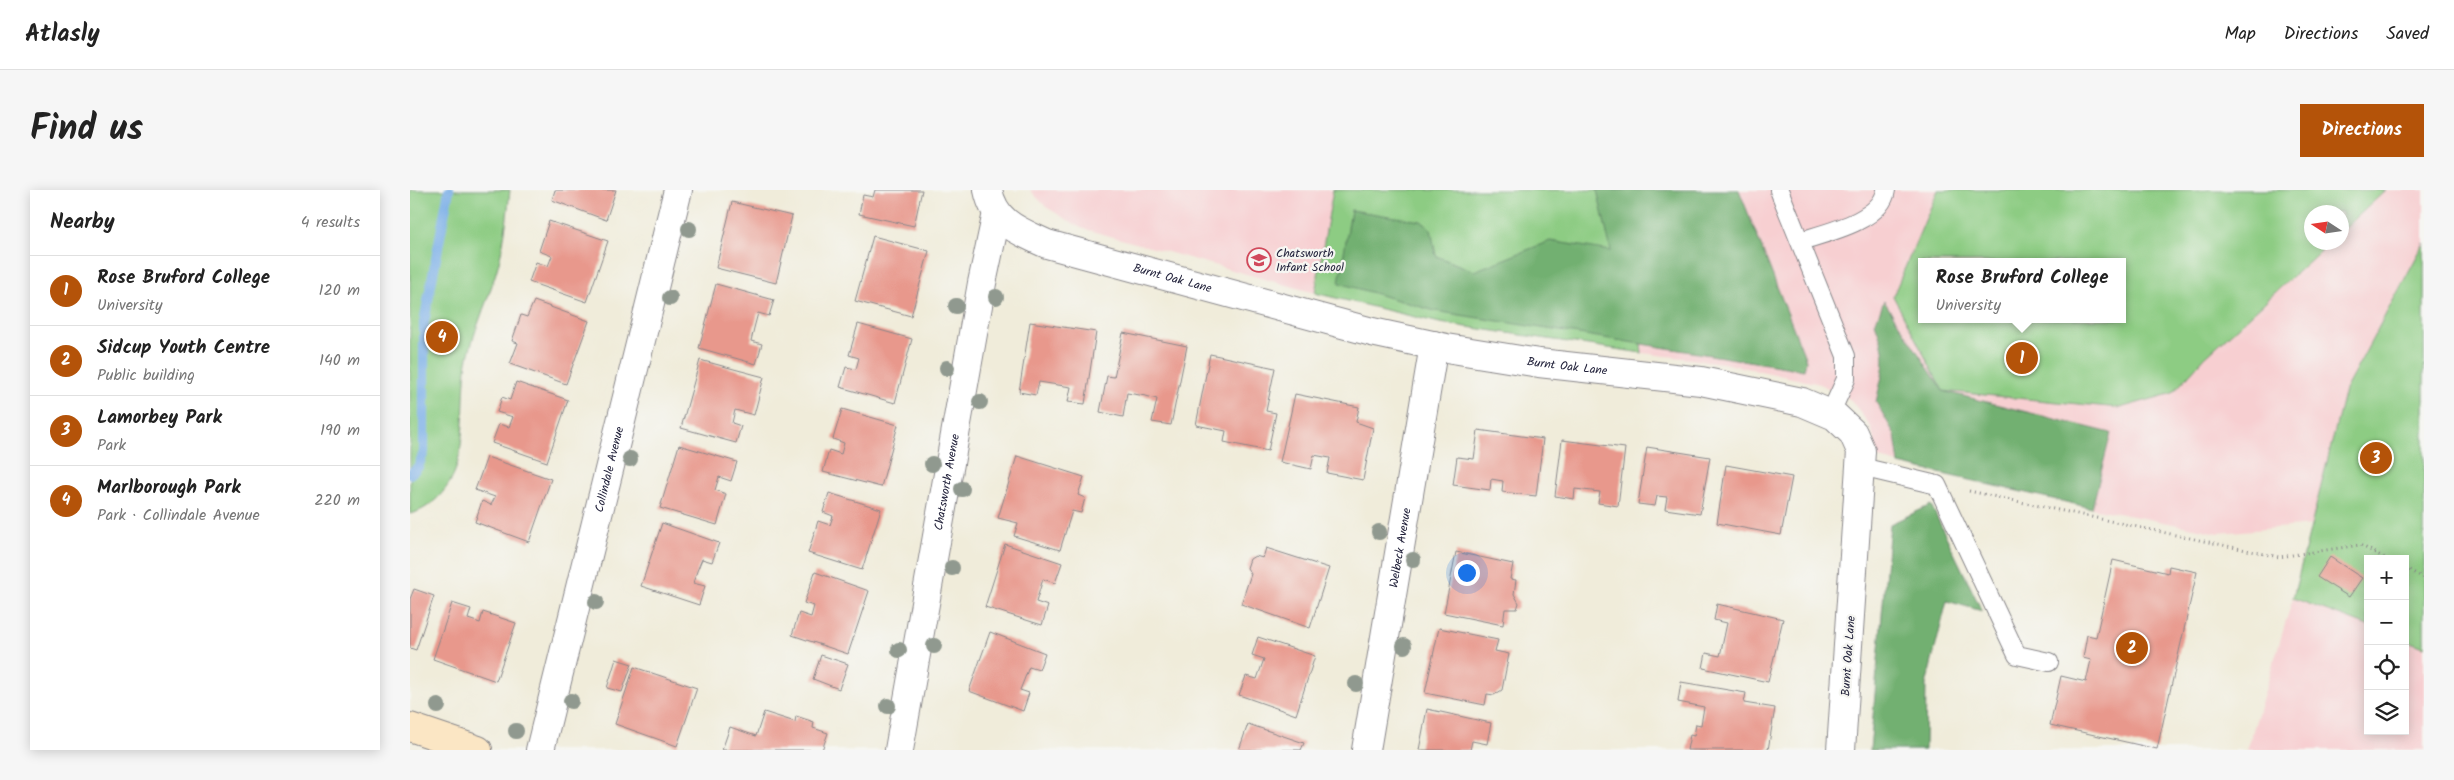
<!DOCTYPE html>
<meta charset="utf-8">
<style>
body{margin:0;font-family:Kalam,sans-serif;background:#f6f6f6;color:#222}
.controls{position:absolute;right:15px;bottom:15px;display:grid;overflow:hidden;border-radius:0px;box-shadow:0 2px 12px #0003}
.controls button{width:45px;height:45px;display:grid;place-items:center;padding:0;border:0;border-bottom:1px solid #e0e0e0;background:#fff;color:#222;font:25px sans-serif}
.compass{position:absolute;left:1894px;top:15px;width:45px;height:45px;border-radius:50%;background:#fff;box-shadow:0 2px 12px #0003;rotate:282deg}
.you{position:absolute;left:1056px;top:382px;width:18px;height:18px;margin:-12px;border:4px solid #fff;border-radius:50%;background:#1a73e8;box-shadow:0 0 0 8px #1a73e833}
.badge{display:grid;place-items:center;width:32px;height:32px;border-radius:50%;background:#b45309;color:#fff;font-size:16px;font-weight:700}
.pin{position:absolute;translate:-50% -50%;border:2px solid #fff;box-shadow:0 1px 5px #0006}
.popup{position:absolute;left:1508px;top:68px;width:208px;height:65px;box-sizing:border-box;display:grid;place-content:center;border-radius:0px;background:#fff;filter:drop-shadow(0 1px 4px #0005);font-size:16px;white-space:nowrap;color:#767676}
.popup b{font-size:19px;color:#222}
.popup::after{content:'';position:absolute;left:50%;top:100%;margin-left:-10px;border:10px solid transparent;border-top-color:#fff}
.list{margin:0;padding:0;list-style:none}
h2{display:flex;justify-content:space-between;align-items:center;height:65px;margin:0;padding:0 20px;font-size:21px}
h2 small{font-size:16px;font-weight:400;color:#767676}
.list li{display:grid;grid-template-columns:32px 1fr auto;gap:15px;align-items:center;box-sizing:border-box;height:70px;padding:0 20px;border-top:1px solid #e0e0e0}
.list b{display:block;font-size:19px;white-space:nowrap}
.list p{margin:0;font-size:16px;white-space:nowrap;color:#767676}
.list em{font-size:16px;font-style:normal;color:#767676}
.icon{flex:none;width:28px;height:28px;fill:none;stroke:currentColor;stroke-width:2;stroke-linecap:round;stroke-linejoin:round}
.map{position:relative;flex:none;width:2014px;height:560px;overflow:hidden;border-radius:0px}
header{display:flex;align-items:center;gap:30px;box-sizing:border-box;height:70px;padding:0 25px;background:#fff;border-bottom:1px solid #e0e0e0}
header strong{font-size:24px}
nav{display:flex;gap:28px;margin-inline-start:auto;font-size:18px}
.intro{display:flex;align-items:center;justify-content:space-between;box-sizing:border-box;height:120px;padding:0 30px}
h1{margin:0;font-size:35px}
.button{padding:12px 22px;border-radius:0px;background:#b45309;color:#fff;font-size:18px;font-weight:700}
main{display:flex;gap:30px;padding:0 30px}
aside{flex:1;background:#fff;border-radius:0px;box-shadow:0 2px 12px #0003}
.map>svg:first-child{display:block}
.built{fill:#f7cfd1;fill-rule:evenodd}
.green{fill:#8dcc83;stroke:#58775f;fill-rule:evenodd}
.forest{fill:#72b071;stroke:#4a6956}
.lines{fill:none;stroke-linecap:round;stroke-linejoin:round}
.stream{stroke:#79aee7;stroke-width:10}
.building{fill:#e8988c}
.lane-casing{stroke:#89878a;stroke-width:20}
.street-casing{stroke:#89878a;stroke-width:30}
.secondary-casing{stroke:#89878a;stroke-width:30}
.path{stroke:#89878a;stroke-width:3;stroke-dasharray:1 4;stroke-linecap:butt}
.lane{stroke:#fff;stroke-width:18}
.street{stroke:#fff;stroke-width:28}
.secondary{stroke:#fbe6c4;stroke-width:28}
.tree{fill:#90998f}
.labels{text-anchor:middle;stroke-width:4.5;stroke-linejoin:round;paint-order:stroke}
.poi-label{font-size:12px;fill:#22223b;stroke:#f6f6f2;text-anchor:start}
.street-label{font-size:12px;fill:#22223b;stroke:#f6f6f2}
</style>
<header>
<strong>Atlasly</strong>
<nav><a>Map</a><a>Directions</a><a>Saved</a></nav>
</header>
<div class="intro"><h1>Find us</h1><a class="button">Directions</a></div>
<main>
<aside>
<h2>Nearby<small>4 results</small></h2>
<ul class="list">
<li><span class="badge">1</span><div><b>Rose Bruford College</b><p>University</p></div><em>120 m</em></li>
<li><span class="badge">2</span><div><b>Sidcup Youth Centre</b><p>Public building</p></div><em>140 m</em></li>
<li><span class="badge">3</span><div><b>Lamorbey Park</b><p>Park</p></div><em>190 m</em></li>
<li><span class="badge">4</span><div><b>Marlborough Park</b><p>Park · Collindale Avenue</p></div><em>220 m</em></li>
</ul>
</aside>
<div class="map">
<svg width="2014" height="560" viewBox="0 0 2014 560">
<rect width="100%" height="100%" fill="#f6f6f2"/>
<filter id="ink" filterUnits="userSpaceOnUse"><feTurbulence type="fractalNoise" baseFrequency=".02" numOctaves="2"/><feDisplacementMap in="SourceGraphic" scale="10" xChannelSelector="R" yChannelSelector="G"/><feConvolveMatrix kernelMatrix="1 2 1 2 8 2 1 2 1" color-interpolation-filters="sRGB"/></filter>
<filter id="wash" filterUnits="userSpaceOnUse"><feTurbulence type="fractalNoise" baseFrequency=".0096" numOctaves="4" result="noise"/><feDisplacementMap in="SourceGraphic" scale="20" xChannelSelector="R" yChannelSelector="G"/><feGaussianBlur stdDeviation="1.12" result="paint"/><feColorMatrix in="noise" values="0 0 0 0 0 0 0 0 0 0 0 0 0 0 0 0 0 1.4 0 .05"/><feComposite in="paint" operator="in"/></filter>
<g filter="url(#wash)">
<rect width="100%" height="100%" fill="#f0ecda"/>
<path class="built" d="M620 0H923L905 103 671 38 636 17Z
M1214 0H2014V53L1935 200 1902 335 1809 343 1682 318 1468 268 1461 237 1441 210 1410 194 1313 173 1232 163ZM1902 22H1932V52H1902ZM1512 72H1712V129H1512Z
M1883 408 1958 436V541H1995V450L2014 457V560H1837Z"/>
<path class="green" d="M0 0H100C97 29 94 58 85 86 76 115 63 143 57 172 51 207 58 261 40 292 31 307 17 320 0 324Z
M923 0H1214L1232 163 1030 133 905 103Z
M1528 0H1976L1932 41V22H1902V52L1919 53 1795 167 1763 203 1710 218 1533 201 1483 106ZM1512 72H1712V129H1512Z
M2014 53V457L1995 450V369H1958V436L1883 408 1935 200Z"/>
<path class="forest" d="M1187 0H1329L1396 170 1394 180 1025 121 929 93 941 20 1011 31 1021 39 1026 66 1064 81 1140 51 1201 61Z
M1474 111 1533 201 1701 243 1682 318 1489 274 1485 245 1466 212C1474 176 1479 169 1465 133Z
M1521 315 1572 421 1537 411 1516 495 1515 560H1460L1480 334Z"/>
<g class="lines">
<path class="stream" d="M0 284 8 277 14 262V132L39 0"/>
</g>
<g id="blocks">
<path class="building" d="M145 0H206L196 30 142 10Z
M465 0H512L504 36 449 24 453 5 463 7Z
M322 12 382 26 366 93 306 78Z
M139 31 198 51 177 112 119 92 126 72 138 76 142 66 129 61Z
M463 46 519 61 501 126 445 111Z
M306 94 364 110 359 126 348 123 344 138 341 151 352 154 346 174 289 158Z
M124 111 179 131 156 194 100 174 108 153 102 151 111 125 117 127Z
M620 132 686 142 675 214 658 212 661 197 629 192 626 205 609 202Z
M448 134 502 149 485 213 430 197 436 177 446 179 449 168 439 165Z
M713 143 777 156 761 235 742 232 747 209 736 206 717 203 713 227 690 222 697 186 704 187Z
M800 164 865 178 856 221 866 223 858 261 814 252 816 241 786 235Z
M290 170 354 187 344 225 325 220 322 233 331 236 326 253 271 238Z
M106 192 158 210 137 272 82 253 89 234 99 237 103 227 87 222 92 207 100 210Z
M885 204 949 217 946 232 963 238 953 290 917 283 920 268 904 265 901 279 870 272Z
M432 219 488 235 471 297 413 282 419 260 431 264 434 253 423 249Z
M1068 240 1133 249 1126 306 1092 302 1093 291 1081 289 1080 300 1043 295 1047 267 1064 269Z
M1152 250 1215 258 1208 316 1188 313 1190 302 1165 299 1164 309 1145 306Z
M269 255 327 272 321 291 309 287 305 300 316 304 307 335 250 318Z
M1237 257 1300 267 1290 324 1255 319 1257 307 1247 306 1245 316 1228 314Z
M607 266 674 287 668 305 675 308 671 323 662 321 650 360 604 346 608 333 588 328Z
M77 267 141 289 119 352 65 332 72 311 81 315 85 307 65 300Z
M1316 275 1382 287 1371 345 1307 333Z
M419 303 471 319 452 380 398 363 408 331 420 335 423 326 413 322Z
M252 333 309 353 302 372 292 369 287 381 283 393 295 396 289 415 231 396Z
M595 354 652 373 645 393 633 389 626 412 638 416 632 435 575 417Z
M856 358 919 378 900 438 831 414 841 384 837 378 840 369 845 366 853 368Z
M1046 362 1103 374 1100 389 1106 390 1104 404 1109 413 1107 419H1095L1093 435 1034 423Z
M1920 367 1952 388 1939 407 1907 387Z
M1703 370 1758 383 1759 376 1787 382 1747 559 1640 535 1651 486 1676 492 1681 470 1673 468 1677 445 1686 447Z
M405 382 459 401 438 464 382 445 389 423 401 427 404 416 394 413Z
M4 399 24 406 6 460 0 458V409Z
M42 413 61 419 58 429 70 433 73 422 106 433 86 491 23 469Z
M1307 414 1373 429 1358 492 1293 478 1296 463 1310 466 1317 433 1304 430Z
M1029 438 1088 450 1085 461 1099 464 1092 500 1084 505 1077 504 1075 515 1015 503Z
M580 442 635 463 629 480 619 477 614 490 610 500 619 503 613 521 559 501Z
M848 447 905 466 886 525 829 505 836 486 847 489 854 469 842 465Z
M411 465 438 474 429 499 403 489Z
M206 469 222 474 212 502 197 498Z
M224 477 287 498 267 556 205 534Z
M1271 492 1336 503 1334 513 1365 518 1358 560H1277L1280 545 1284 546 1286 534 1291 535 1294 517 1268 512Z
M1017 519 1081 533 1077 554 1062 551 1060 560H1009Z
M354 522 385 532 386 526 404 532 403 538 418 543 412 560H312L320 537 346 546Z
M838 534 894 553 891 560H829Z"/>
</g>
</g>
<g filter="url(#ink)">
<use href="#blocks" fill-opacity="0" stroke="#89878a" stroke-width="1"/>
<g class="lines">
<g class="lane-casing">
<path id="lane" d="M1369 0 1436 166V189L1421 222
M1390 51C1415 43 1472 31 1476 0
M1451 277 1527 295 1607 465 1639 472"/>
</g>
<g class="street-casing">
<g id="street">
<path id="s1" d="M578 0C585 34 609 41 637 54L962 142 1036 158 1129 173 1291 191 1392 212 1425 226 1443 243 1451 261 1431 560"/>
<path id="s2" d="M130 560 268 0"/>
<path id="s3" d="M489 560 572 93 587 23"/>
<path id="s4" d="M956 560 1024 155"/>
</g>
</g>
<g class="secondary-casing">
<path id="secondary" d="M0 537 68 560"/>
</g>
<path class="path" d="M1559 301 1869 367 1950 355 1977 369
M1995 378 2014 388"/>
<use href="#lane" class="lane"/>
<use href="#street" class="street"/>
<use href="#secondary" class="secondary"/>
</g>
<g class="tree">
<circle cx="279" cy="39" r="8"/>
<circle cx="586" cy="107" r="8"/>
<circle cx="260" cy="108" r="8"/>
<circle cx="546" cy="116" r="8"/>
<circle cx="537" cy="178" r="8"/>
<circle cx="570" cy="212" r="8"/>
<circle cx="220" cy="269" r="8"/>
<circle cx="522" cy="274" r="8"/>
<circle cx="552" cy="299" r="8"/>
<circle cx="969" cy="342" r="8"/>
<circle cx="1003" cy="370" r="8"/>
<circle cx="542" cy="378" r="8"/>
<circle cx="186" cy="412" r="8"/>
<circle cx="524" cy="456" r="8"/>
<circle cx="994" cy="456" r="8"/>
<circle cx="489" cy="460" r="8"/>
<circle cx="946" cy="494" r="8"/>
<circle cx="161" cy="511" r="8"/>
<circle cx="28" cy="516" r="8"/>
<circle cx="478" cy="516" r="8"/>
<circle cx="106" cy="541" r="8"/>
</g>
</g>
<defs>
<g id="school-ring" transform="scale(1.25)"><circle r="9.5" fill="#f6f6f2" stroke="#d1495b" stroke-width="1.5"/><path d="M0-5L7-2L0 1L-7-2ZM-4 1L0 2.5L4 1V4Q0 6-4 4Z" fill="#d1495b"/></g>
</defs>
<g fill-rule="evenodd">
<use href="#school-ring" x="849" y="70"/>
</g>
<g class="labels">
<g class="poi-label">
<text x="866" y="67">Chatsworth<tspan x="866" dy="14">Infant School</tspan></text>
</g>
<g class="street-label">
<text dy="4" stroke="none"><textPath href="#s1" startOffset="214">Burnt Oak Lane</textPath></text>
<text dy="4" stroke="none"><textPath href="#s1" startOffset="619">Burnt Oak Lane</textPath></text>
<text dy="4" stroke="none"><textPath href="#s2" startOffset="289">Collindale Avenue</textPath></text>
<text dy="4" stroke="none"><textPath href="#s3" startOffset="272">Chatsworth Avenue</textPath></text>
<text dy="4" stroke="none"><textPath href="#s4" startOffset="205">Welbeck Avenue</textPath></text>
<text transform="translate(1438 466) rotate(-86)" y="4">Burnt Oak Lane</text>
</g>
</g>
</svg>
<div class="controls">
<button>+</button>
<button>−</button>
<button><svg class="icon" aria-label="locate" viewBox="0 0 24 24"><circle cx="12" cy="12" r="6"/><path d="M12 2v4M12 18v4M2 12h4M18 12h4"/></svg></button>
<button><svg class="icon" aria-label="layers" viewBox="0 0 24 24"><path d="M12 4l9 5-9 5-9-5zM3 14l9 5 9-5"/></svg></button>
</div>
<svg class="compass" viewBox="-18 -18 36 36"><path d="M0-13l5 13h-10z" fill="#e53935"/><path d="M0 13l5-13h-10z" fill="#767676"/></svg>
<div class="you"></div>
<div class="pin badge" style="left:1612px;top:168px">1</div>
<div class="popup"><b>Rose Bruford College</b>University</div>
<div class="pin badge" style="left:1722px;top:458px">2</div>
<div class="pin badge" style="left:1966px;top:268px">3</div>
<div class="pin badge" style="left:32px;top:147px">4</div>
</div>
</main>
